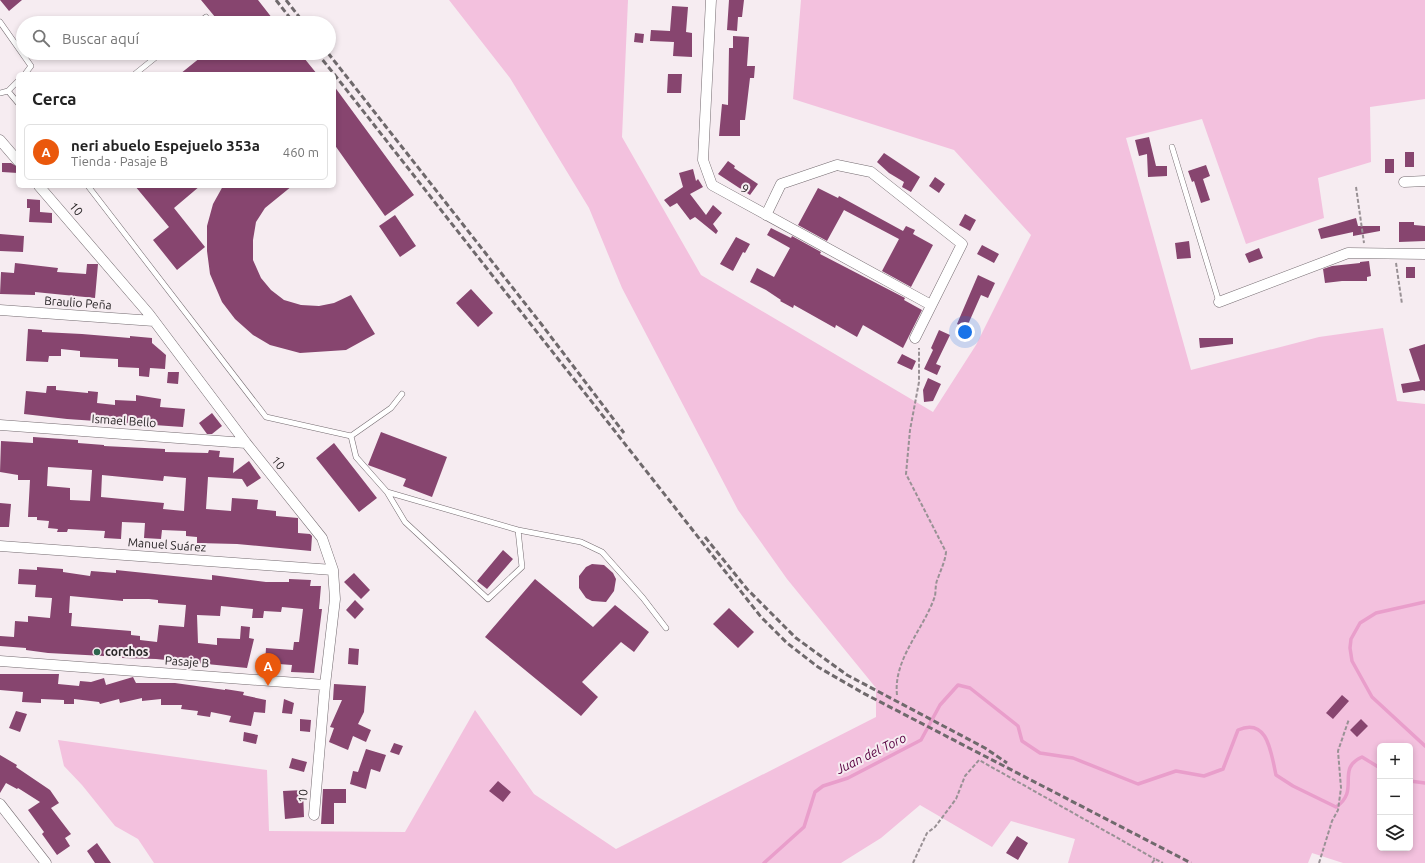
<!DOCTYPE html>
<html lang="es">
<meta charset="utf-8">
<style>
body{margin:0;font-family:Ubuntu,sans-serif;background:#f2f2f2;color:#222}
.controls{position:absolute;right:12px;bottom:12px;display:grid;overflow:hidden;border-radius:6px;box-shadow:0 2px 6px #0003}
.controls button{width:36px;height:36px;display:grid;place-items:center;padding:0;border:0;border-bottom:1px solid #e0e0e0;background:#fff;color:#222;font:20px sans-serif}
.you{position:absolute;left:965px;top:332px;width:14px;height:14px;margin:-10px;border:3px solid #fff;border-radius:50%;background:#1a73e8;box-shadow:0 0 0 6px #1a73e833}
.badge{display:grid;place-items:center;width:26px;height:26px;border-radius:50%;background:#ea580c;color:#fff;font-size:13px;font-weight:700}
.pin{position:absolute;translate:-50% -33px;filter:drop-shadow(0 1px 2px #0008)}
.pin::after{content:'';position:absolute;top:21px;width:14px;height:12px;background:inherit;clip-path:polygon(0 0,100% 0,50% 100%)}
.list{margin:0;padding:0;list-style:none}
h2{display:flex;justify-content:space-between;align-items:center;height:52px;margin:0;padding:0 16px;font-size:17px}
h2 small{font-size:13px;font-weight:400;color:#767676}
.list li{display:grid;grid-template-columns:26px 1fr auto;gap:12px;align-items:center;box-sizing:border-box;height:56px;margin:0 8px 8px;padding:0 8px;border:1px solid #e0e0e0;border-radius:6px}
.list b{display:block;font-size:15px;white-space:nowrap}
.list p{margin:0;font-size:13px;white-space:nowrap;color:#767676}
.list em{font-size:13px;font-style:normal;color:#767676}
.icon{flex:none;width:22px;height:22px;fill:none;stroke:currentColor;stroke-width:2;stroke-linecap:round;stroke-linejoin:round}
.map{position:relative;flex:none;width:1425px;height:863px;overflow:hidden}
.search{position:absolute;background:#fff;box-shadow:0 2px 6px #0003;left:16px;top:16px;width:320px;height:44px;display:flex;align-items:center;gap:10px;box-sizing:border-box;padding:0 14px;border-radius:22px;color:#767676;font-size:15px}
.panel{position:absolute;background:#fff;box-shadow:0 2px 6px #0003;left:16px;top:72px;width:320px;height:116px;border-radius:6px}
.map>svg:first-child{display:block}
.green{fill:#f3c1de;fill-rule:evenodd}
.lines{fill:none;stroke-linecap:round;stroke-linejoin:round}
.stream{stroke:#e99ecb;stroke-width:3.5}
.building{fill:#87456f;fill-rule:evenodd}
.lane-casing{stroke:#746b70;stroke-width:6}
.street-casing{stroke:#746b70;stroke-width:11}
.path{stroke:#999195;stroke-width:2;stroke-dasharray:4 2;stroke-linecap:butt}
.lane{stroke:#fff;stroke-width:5}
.street{stroke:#fff;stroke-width:10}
.rail{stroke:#6f696c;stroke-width:3;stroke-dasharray:6 3;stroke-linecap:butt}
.poi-dot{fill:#2d654d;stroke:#f6ecf1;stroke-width:1.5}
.labels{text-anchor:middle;stroke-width:4;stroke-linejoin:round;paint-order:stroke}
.street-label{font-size:12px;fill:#292527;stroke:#f6ecf1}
.poi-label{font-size:12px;font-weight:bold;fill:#292527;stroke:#f6ecf1;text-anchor:start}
.water-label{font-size:13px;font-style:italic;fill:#580041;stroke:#f6ecf1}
</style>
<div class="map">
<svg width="1425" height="863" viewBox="0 0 1425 863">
<rect width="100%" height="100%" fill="#f6ecf1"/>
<path class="green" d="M449 0H628L622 137 701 275 933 412 976 345 1031 235 954 150 793 99 801 0H1425V99L1370 107 1371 162 1318 178 1324 218 1246 244 1202 119 1126 138 1191 370 1319 337 1383 328 1397 401 1425 404V863H1343L1312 853 1308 863H1068L1075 839 1011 821 992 847 920 805 881 838 841 863H154L138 839 115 826 82 785 64 766 58 740 267 770 269 831 405 832 475 710 534 794 616 849 876 717V688L787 579 738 510 622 288 589 208 510 78ZM1380 746H1410V848H1380Z"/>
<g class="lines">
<path class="stream" d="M1425 602 1376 613 1360 623 1351 639 1350 648 1352 661 1372 697 1425 746
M1410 781 1425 783
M764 863 804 827 815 792 823 786 848 778 921 740 940 705 958 685 970 688 1018 726 1022 741 1040 753 1073 758 1138 784 1176 771 1204 776 1223 769 1238 730C1268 717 1271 753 1276 775L1293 786 1336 807C1361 790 1335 769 1362 757L1380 768"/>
</g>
<path class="building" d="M0 0H22L9 11Z
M201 0H258L276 23H220Z
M729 0H744L742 17H738L737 31 727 30Z
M672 6 688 7 686 32 692 33V57L673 56 674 42 650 41 651 30 670 31Z
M635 33 644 34 643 43 634 42Z
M733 36 749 37 747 66H755L754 78H750L745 120H740V136H719L722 104 728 105 729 48H733Z
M206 53H300L317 74H180Z
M668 74H682L681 93H667Z
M334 86 414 195 385 216 334 144Z
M1149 137 1156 166H1167V176L1148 177 1147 154 1139 156 1135 140Z
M1405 152H1414V167H1405Z
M884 153 920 177 911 192 902 187 904 182 889 173 877 162Z
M1385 159H1394V173H1385Z
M728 161 735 166 734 168 758 184 750 195 718 174Z
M2 163H11L18 167V173L2 172Z
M1206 165 1210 176 1203 179 1210 200 1201 203 1194 181 1192 182 1188 171Z
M693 169 696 181 698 179 703 187 690 194 706 215 713 205 722 213 713 224 718 231 716 234 695 217 690 220 677 203 670 207 664 200 683 187 679 173Z
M935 177 945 184 939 193 929 186Z
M135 186H200L174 208 205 247 177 270 153 240 169 227Z
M223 186H292L265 208 256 222 253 240V260L261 278 271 290 284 300 301 305 319 306 334 303 351 295 375 334 346 350 300 353 270 345 253 335 235 319 222 302 210 274 207 251V226L213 204Z
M818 188 838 198 839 196 903 231 906 226 915 230 913 234 933 245 911 287 882 271 899 239 844 210 827 241 798 225Z
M27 199 40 200V212L52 213V223L29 222 30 208H27Z
M965 214 976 220 970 231 959 225Z
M395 215 416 246 400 257 379 226Z
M1356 218 1358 226H1380V231L1353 236V232L1321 239 1318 229Z
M1399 222H1414V225L1425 226V241L1399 242Z
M771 228 791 238 792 236 821 252 820 254 905 298 904 300 922 310 903 348 863 325 857 337 836 325 835 328 794 305 793 308 780 301 781 300 766 290 750 282 757 268 774 277 790 248 767 235Z
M0 234 24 236 23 252 0 251Z
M736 237 750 244 745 253 743 252 733 271 720 264Z
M1189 241 1191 258 1177 259 1175 243Z
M982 245 999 254 994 263 977 254Z
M1259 248 1263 258 1249 263 1245 254Z
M1369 261 1371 276 1367 277V281H1342L1325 283 1323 269 1332 266 1360 263V262Z
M15 263 58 268 57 272 86 274 87 264H98L95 298 35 292V295L0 294 1 272 14 273Z
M1406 267H1415V278H1406Z
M978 275 995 283 988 298 981 295 966 329 957 324Z
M471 289 493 313 478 327 456 303Z
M28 329 42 330V332L82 334 130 338V336L152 338V343L166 355 165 369 150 368 149 377 139 376V368L118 367V359L80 357V351L61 349V356H49L48 362 26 361Z
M939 330 950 335 936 364 941 366 937 375 924 369 933 350 931 348Z
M1199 338H1233V344L1200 348Z
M1425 344V391L1423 390 1403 393 1401 384 1420 381 1409 349Z
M902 354 916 361 912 370 897 363Z
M168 372H179L178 384 167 383Z
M928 378 941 384 933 401 924 402 923 390Z
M47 386H56V390L88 393V391L98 392 97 403 115 405V400L136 401V395L161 399 160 407 185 409 183 427 67 419 24 414 26 391 46 393Z
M212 413 222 426 212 434H207L199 423Z
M381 432 447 457 432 497 403 486 406 479 368 465Z
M33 437 78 440V443L104 445V446L165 449V452L208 453 209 450 220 451 219 457 234 458 233 473 249 461 261 478 247 487 242 479 208 477 206 509 231 511 232 498 258 500 257 509 276 511V516L298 518V533L310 534 312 536 311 551 237 544 197 543V537L186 536V531L162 530 161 539 144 538 145 523 122 522 121 539 104 538 105 531 68 529 67 532H57L58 529 48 528 49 521 37 520V517H28L30 480H18V475L0 472 1 441 33 443ZM48 467 92 470 90 501 70 500V488L47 486ZM102 475 163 481 164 476 186 478 184 511 163 509 164 503 101 497Z
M334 443 377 498 359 512 316 458Z
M0 503 11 504 9 527H0Z
M503 550 513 559 487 589 477 581Z
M592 564 604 565 613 573 616 579 614 591 606 602 592 601 586 598 579 588V576L586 567Z
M37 567 63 569V572L90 576 91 571 116 573V570L212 580V575L266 582H289V579L311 580 310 586H321L319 609H322L314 673 291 672 292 665 265 663 266 648 293 650 294 642H299L303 609 282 607 281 612 264 611 263 618H252L253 609 221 606 220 616 197 615 198 643 217 645V638L240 639 241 626 250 627 249 638 254 639 247 668 156 659 122 658 123 655 104 654V656L48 653 26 650V648L0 646V636L14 637 15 621 28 622V616L50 618 52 598 35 597 36 585 18 584 19 569 37 570ZM70 596 123 601V599H149L158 600V603L186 605 184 627 159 625 157 642 140 640V636L131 635V631L71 626 72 613H69Z
M354 573 370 590 361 599 344 582Z
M535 579 593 627 615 605 649 632 634 652 621 642 582 682 598 697 581 716 485 637Z
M355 600 364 609 355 619 346 610Z
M729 608 754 632 738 648 713 624Z
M349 648 359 649 358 665 348 664Z
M0 674H59L58 684 79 686 80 681 91 682 104 678 106 685 133 677 136 683H175L225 690V689L244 692 243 695 266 700 265 713 254 712 251 726 229 722 231 716 211 712 210 717 197 715 198 711 181 709 182 705H161V699L142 701V698L120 703 119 699 100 704 99 702 74 699V704H64V700L41 699V703L22 702 23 692 0 690Z
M334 684 366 686 364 712 358 724 371 730 366 742 353 736 348 750 329 742 334 728 330 727 342 700H333Z
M1342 695 1349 701 1333 719 1326 713Z
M284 699 294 703 292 714 282 713Z
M16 711 27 714 20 732 9 728Z
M300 719 311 720 310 732 300 731Z
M1361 719 1368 726 1357 737 1350 730Z
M244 732 258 735 256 744 243 741Z
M394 743 403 746 399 755 390 752Z
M366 749 386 755 380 772 371 769 366 789 350 784 353 771 358 772Z
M0 755 17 765 16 767 50 790 59 803 51 808 71 834 65 838 70 846 57 855 42 834 44 832 28 810 40 802 18 788 17 789 6 783 0 793Z
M292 758 307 762 304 772 289 768Z
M498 781 511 792 503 802 489 791Z
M323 789H346V803H334V824H321Z
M303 790 304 817 285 819 283 791Z
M1017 836 1028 843 1018 860 1006 853Z
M97 843 111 863H95L87 851Z"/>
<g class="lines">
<g class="lane-casing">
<path id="lane" d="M0 22 31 66 25 74
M198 23 206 17
M135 74 161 53
M8 91 18 103
M0 93 8 91 18 81
M1172 147 1219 302
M88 186 266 417 351 436 356 457 387 492 518 530 581 542 602 552 643 598 666 628
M351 436 391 408 402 394
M387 492 405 522 488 599 522 567 518 530"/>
</g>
<g class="street-casing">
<path id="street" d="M711 0 703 160 712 185 931 305
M0 140 18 161
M1404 182 1425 181
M39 186 149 314 246 443 322 538 333 570 335 599 325 685 314 815
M766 215 781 184 837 165 871 172 962 244 915 338
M1219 302 1348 253 1425 254
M0 310 154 321
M0 425 246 443
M0 546 333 570
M0 661 325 685
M0 804 46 863"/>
</g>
<path class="path" d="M1356 187 1364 243
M1396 263 1402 304
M897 695C893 659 924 629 935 596 936 590 935 584 938 578 941 569 945 562 946 552L906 474 910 430 919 382V348
M913 863 927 833 935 827 956 799 965 776 979 760 1155 859
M1152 863 1155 859 1163 863
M1319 863 1332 821 1338 810 1341 788 1338 751 1349 719"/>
<use href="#lane" class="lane"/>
<use href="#street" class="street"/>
<path class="rail" d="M276 0 294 23
M286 0 304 23
M317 53 334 74
M328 53 542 325 624 433
M334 74 761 617 787 643 818 667 863 693 1191 863
M705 537 747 589 796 638 847 675 985 748 1007 763"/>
</g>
<circle class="poi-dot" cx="97" cy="652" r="4"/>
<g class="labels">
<g class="street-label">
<text transform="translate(745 189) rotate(29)" y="4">9</text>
<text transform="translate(76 209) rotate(50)" y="4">10</text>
<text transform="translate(78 303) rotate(4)" y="4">Braulio Peña</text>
<text transform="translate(124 421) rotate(4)" y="4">Ismael Bello</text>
<text transform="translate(278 463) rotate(51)" y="4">10</text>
<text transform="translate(167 545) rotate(4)" y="4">Manuel Suárez</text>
<text transform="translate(187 662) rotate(4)" y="4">Pasaje B</text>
<text transform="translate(303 796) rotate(-85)" y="4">10</text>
</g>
<g class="poi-label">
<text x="105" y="656">corchos</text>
</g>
<g class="water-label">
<text transform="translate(871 753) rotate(-26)" y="5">Juan del Toro</text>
</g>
</g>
</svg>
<div class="controls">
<button>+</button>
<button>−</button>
<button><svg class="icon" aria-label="layers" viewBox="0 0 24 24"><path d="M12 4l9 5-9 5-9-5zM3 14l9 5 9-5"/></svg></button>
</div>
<div class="you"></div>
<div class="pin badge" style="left:268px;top:686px">A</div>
<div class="search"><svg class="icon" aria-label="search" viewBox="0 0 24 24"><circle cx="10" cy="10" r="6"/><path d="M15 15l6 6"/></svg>Buscar aquí</div>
<section class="panel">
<h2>Cerca<small></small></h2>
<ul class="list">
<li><span class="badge">A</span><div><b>neri abuelo Espejuelo 353a</b><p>Tienda · Pasaje B</p></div><em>460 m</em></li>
</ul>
</section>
</div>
